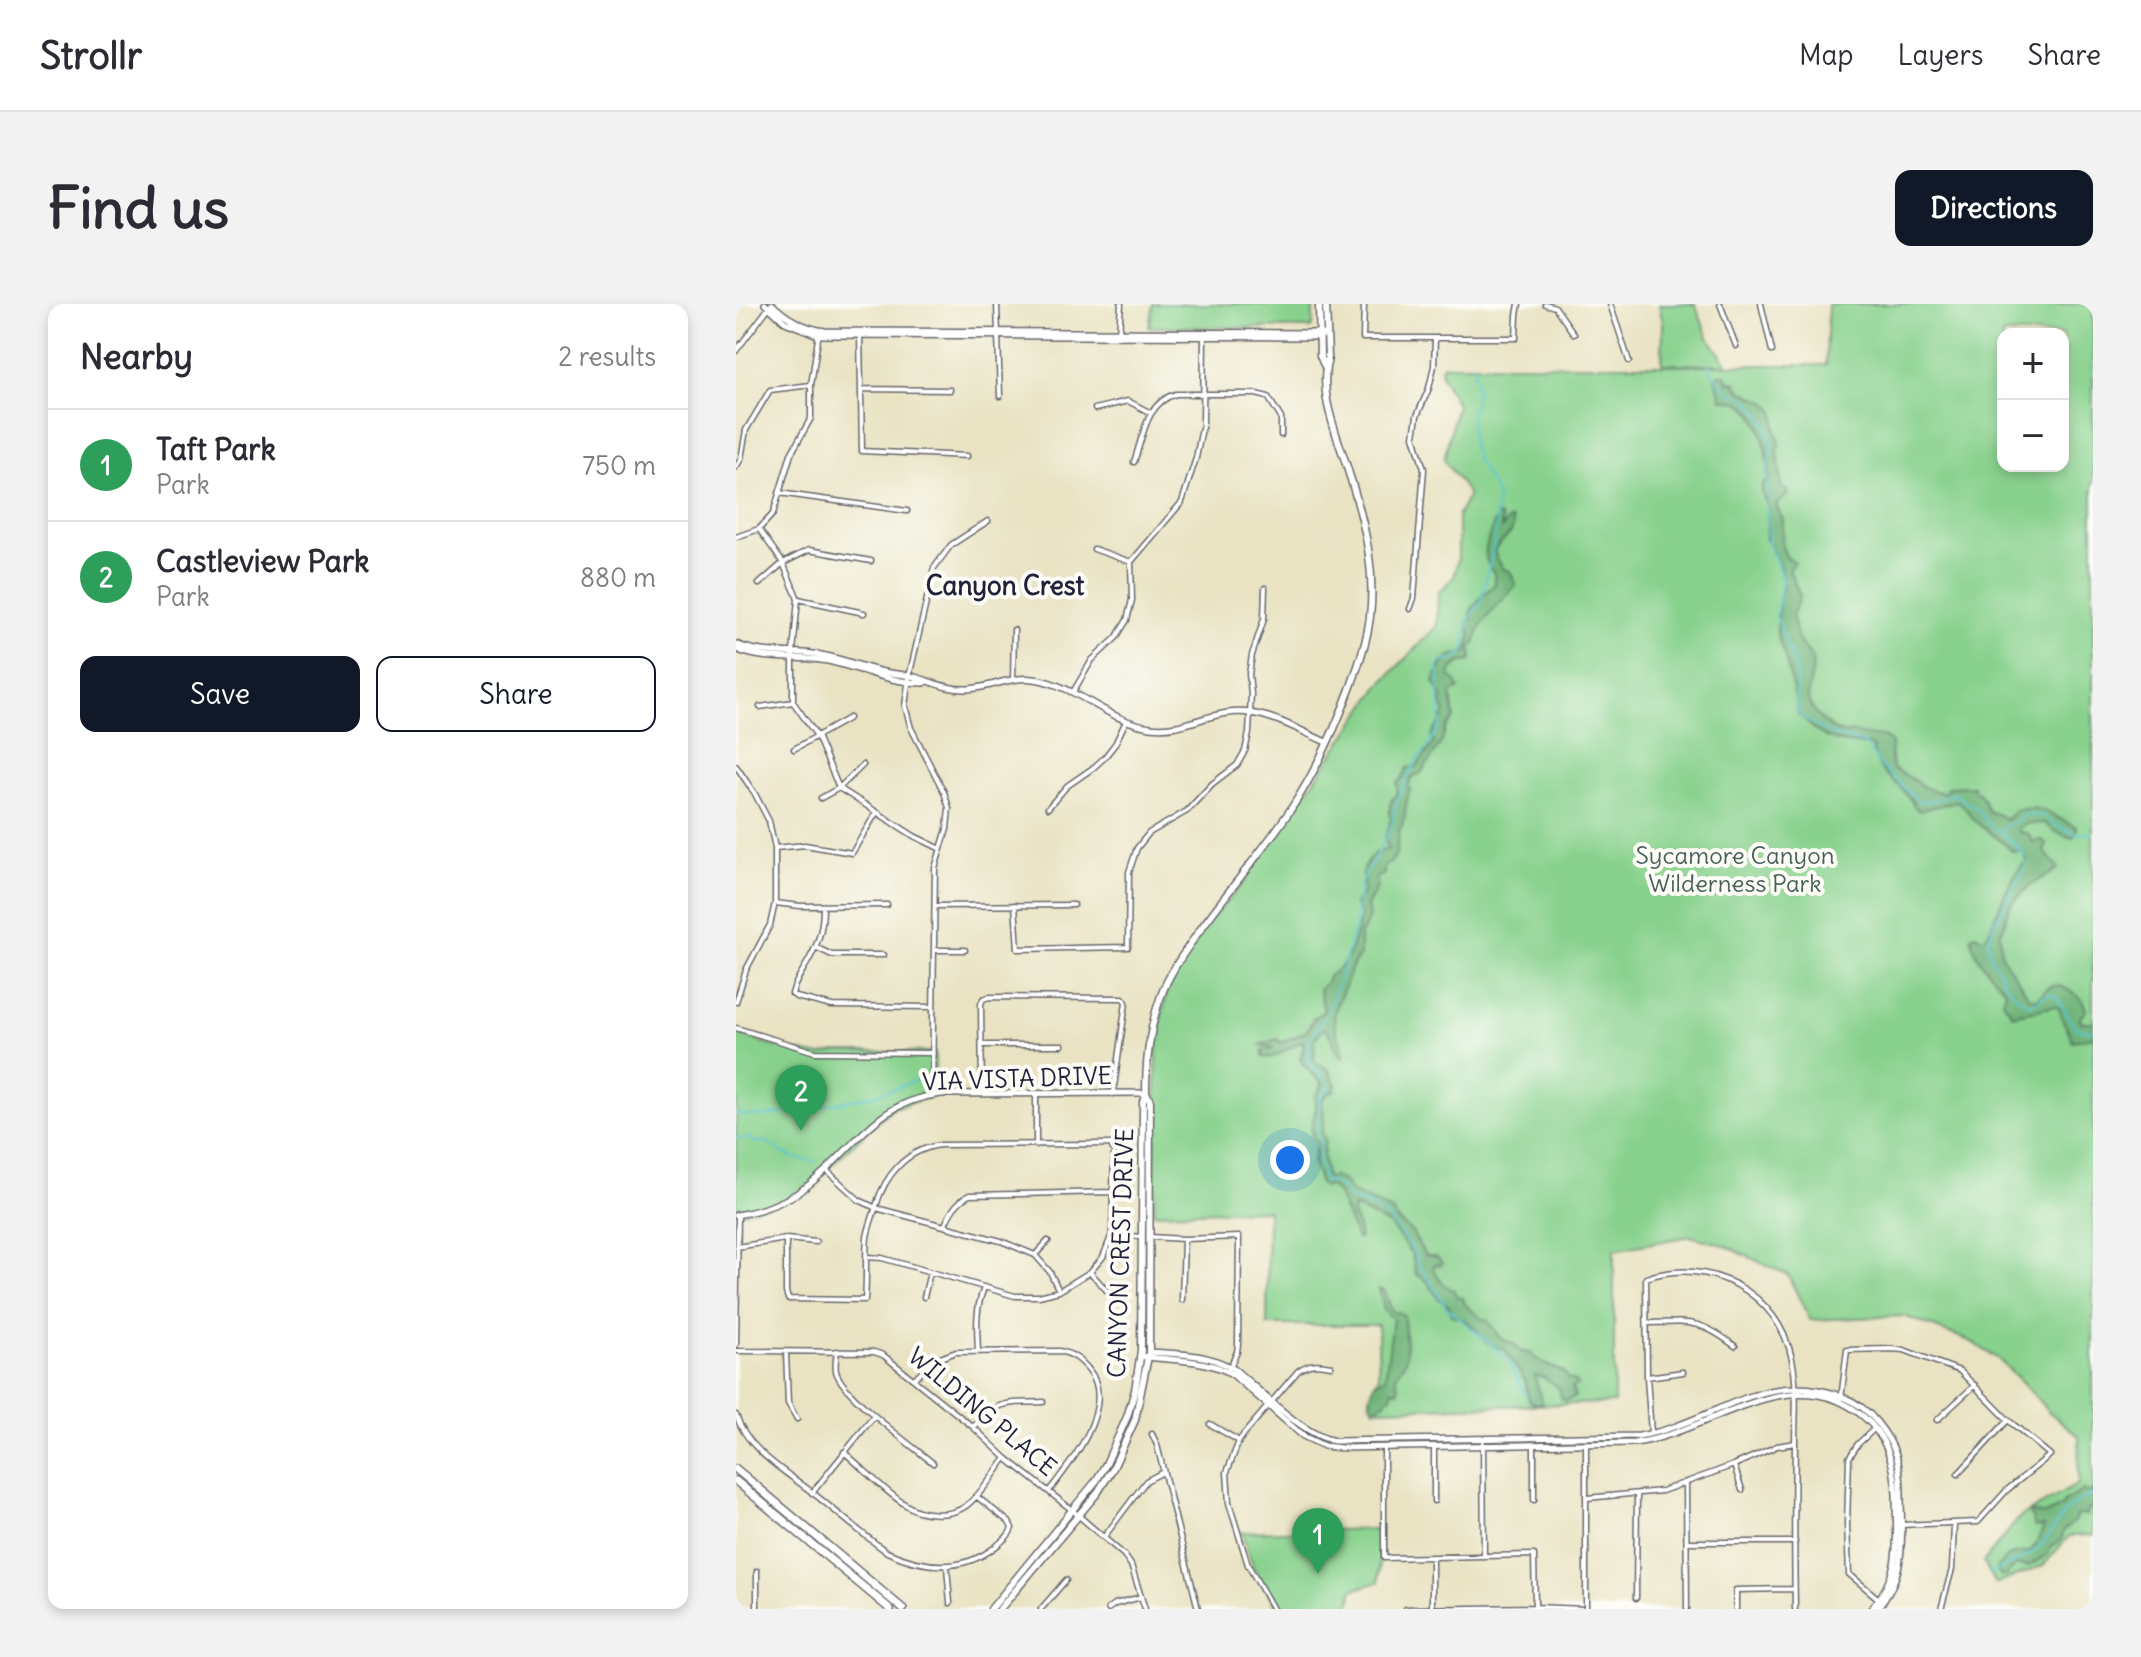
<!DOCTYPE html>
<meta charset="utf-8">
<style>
body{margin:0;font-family:Delius,sans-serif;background:#f2f2f3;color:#2b2b33}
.controls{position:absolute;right:24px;top:24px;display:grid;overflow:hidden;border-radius:16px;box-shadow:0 4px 12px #0003}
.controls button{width:72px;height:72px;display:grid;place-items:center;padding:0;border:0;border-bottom:2px solid #e1e1e2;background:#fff;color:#2b2b33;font:40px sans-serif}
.you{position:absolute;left:554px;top:856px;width:28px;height:28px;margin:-20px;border:6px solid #fff;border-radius:50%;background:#1a73e8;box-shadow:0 0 0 12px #1a73e833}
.badge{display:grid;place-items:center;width:52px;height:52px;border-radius:50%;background:#111827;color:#fff;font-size:26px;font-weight:700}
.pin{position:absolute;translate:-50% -66px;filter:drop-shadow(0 2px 4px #0008)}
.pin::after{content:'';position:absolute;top:42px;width:28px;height:24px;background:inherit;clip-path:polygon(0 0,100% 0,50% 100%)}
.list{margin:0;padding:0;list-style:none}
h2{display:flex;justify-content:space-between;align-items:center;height:104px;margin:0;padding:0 32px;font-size:34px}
h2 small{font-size:26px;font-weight:400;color:#7c7c81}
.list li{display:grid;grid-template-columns:52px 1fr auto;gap:24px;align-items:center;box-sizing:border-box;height:112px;padding:0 32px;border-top:2px solid #e1e1e2}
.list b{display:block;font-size:30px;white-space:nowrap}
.list p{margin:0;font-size:26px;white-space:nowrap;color:#7c7c81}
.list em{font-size:26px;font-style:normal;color:#7c7c81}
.actions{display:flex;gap:16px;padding:24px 32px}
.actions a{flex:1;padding:18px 0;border:2px solid #111827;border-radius:16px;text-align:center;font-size:28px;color:#111827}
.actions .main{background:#111827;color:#fff}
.map{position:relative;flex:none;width:1357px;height:1305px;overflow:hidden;border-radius:16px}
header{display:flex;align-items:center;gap:48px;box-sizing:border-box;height:112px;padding:0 40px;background:#fff;border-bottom:2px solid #e1e1e2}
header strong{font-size:38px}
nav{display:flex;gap:44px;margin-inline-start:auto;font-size:28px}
.intro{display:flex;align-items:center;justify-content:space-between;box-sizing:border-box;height:192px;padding:0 48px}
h1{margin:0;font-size:56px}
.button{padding:20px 36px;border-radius:16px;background:#111827;color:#fff;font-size:28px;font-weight:700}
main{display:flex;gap:48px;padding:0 48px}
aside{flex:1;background:#fff;border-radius:16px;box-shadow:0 4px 12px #0003}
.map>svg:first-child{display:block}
.green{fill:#88d18d;stroke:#557a64;stroke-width:2;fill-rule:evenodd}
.forest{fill:#6eb378;stroke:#486a5a;stroke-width:2}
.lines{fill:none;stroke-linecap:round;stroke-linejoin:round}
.stream{stroke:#56c3cc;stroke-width:2}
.minor-casing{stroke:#68666b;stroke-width:7}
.tertiary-casing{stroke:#68666b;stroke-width:8}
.secondary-casing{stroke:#68666b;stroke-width:9}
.primary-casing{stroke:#68666b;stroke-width:10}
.minor{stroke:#fff;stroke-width:4}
.tertiary{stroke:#fff;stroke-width:5}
.secondary{stroke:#fff;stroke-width:6}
.primary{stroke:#fff;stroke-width:7}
.labels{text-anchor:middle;stroke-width:8;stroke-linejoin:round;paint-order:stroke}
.park-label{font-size:24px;fill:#465f58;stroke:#fdfcf7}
.street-label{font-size:24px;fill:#22223b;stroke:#fdfcf7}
.neighbourhood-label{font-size:26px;font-weight:bold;fill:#22223b;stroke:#fdfcf7}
</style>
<header>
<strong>Strollr</strong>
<nav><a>Map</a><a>Layers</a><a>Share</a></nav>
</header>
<div class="intro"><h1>Find us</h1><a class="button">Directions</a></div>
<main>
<aside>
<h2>Nearby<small>2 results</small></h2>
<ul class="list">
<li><span class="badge" style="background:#2e9e5b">1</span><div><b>Taft Park</b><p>Park</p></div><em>750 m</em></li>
<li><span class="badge" style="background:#2e9e5b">2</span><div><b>Castleview Park</b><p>Park</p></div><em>880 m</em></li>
</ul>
<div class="actions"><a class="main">Save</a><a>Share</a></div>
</aside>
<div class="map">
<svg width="1357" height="1305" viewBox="0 0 1357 1305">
<rect width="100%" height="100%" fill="#fdfcf7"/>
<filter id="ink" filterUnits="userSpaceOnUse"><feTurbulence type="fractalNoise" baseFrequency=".0125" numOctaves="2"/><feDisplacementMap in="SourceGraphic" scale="16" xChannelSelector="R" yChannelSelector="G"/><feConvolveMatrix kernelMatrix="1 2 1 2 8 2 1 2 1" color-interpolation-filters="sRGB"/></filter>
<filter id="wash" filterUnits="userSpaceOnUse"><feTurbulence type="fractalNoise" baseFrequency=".006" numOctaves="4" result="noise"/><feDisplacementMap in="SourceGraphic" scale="32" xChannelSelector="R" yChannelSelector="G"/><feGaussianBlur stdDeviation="1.8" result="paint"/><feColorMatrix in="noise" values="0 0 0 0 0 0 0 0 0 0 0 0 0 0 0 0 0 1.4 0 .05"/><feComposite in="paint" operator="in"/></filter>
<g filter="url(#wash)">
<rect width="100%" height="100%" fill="#e9e3c3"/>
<path class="green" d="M417 0H577V21L575 24 413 23Z
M923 0H959L972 33 992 61 926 60 927 20Z
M1092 0H1357V1231L1333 1232 1308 1261 1260 1280 1247 1258 1284 1213 1342 1180 1343 1132 1312 1107 1285 1077 1262 1055 1234 1037 1168 1012 1074 1016 1052 971 985 940 954 932 878 946V1099L643 1105 642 1021H531L532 906 418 909 421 734 432 683 452 647 477 613 507 580 645 380 701 322 702 289 718 273 722 254V211L733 191 708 156 721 100 705 71 706 61H1090ZM1267 30H1327V162H1267Z
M0 729 33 741 83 752 99 748H199V791L155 805 79 876 51 895 8 908H0Z
M644 1225 643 1278 616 1286 615 1299 603 1305H542L517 1262 505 1228Z"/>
<path class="forest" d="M983 70 990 71 993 78H999C1007 95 1032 92 1039 109 1040 114 1039 117 1039 122 1039 129 1043 135 1044 141L1042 145 1045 184 1051 186V192L1040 201 1047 216 1046 243 1051 254 1058 257 1053 265 1064 292 1056 311C1059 319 1059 327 1062 335 1065 344 1073 346 1076 355 1079 368 1072 379 1072 392 1072 405 1091 423 1103 428 1112 431 1107 429 1116 428 1125 428 1118 429 1127 431 1139 434 1146 428 1155 439V458L1157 465C1177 472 1187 489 1210 488L1211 483 1237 482 1238 486C1247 490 1248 498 1252 507L1265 512 1270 516 1279 506C1311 500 1313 512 1341 523L1340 530 1336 534 1318 527 1309 519 1289 520 1283 524V528L1292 529 1297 538 1306 536 1311 541 1308 547 1322 564C1314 572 1303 574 1295 581 1289 586 1282 593 1276 599 1268 608 1272 619 1264 628L1265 648 1269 657 1293 693 1300 695 1314 683 1322 681C1335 687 1348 692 1350 707L1344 713 1345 718H1357V733L1336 737C1334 726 1324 716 1324 706L1319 702 1277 711 1267 697 1270 687C1255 671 1238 655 1235 632L1240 630 1245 634H1248C1257 626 1257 616 1262 606 1270 587 1277 571 1291 556L1286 548H1277C1266 536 1251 528 1239 517 1230 509 1234 505 1221 497L1183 507C1177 502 1176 497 1171 491 1154 470 1143 473 1136 442L1104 438 1090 433 1079 426 1063 411 1051 360 1041 330 1043 296 1047 280 1045 265 1030 235 1032 203 1026 190V181L1032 175C1032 152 1027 111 1005 99 998 96 993 97 986 95L979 74Z
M761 212 765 213 766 224 772 216 776 215C777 220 778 223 775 228 766 241 751 242 764 259 769 267 765 264 774 267L780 281C764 301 744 313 739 340L734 343 736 354 734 357 725 358 716 365 714 373 720 378 723 385 715 390 718 414 710 424 706 437 686 468 675 475 672 483 674 486C670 495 670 502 669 511 668 518 664 524 663 530 660 544 663 555 648 563V570L640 574 642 582 631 602 633 612 629 623 624 630V651C615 662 615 667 610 680 603 696 596 705 599 723 601 735 609 743 608 754 598 749 598 733 589 724 573 737 580 739 578 757L592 765 600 781 598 787 591 790 586 796 588 815 586 830 589 835 587 853 590 874 598 873 608 877 615 888 656 907 662 917 676 928 689 951 701 953 706 959 705 962 700 960 697 963C701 973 708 983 718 986L720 992 727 994C727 1003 739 1007 746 1015L751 1016 766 1035 778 1040 786 1048 794 1049C804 1061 816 1062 829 1069L831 1074 838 1077 841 1081 836 1084 839 1093 829 1097 825 1094 824 1085 807 1073 799 1072C801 1079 804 1095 807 1100L797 1099 793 1097 789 1077 768 1045C750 1043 746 1031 734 1020 729 1015 722 1014 715 1011L713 1002 702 994 691 977 680 970 676 950 654 921 618 903 617 912 621 918 624 934 621 935 601 888 592 882 588 883 584 880 577 858 581 840C567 824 585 810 579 793L587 779C580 774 568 762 564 755L568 741 566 737 537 753H527V746H535L537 744 525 741 541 735 545 739 571 727 578 714 588 707 583 685 590 679 592 672 605 663 614 649 625 612 619 601 627 588V567L632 556 639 549 652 545 649 534 655 515 653 509 655 497 661 490V479L668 472 671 464 680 463 698 439 695 433C699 423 706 418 709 408L705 400 706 393 698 377C704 361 711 347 730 349L735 332 731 320 736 313 734 308 745 293 759 280 758 269C741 251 754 232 761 212Z
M643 985 649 987 655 1005 659 1009 663 1008 668 1012C668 1021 671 1046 670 1053 667 1067 655 1067 663 1083L662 1087 656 1086 655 1092 652 1093 649 1098 639 1105C630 1094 635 1089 640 1077L649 1074 657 1015 648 1006Z
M1348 1186 1351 1188H1357V1204L1351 1206V1211H1341L1338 1218 1328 1226 1325 1236 1315 1242 1312 1250 1293 1262 1280 1261 1269 1272H1265L1261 1266 1262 1263 1266 1260 1270 1253 1277 1250 1294 1248 1301 1238 1308 1222 1299 1223 1296 1214 1293 1210 1296 1208C1309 1213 1316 1208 1327 1202V1198Z"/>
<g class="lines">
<path class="stream" d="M739 61 738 66 741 88 735 113V135L740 155 758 185 761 196 759 237 744 300 733 315 728 347 721 355 705 357 702 362 704 420 692 443 683 453 669 478 661 496 656 520 648 538 625 578 618 625 608 661 591 710 573 737V759L588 773 593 782 584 794 581 831 584 838 583 853 588 878H596L607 886 614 895 636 902 652 913 677 946 686 966 711 1004 763 1047 776 1063 790 1092
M972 62 983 78 995 89 1007 92 1015 99 1027 113 1037 140 1031 162 1032 240 1040 256 1046 277 1040 312 1060 365 1061 386 1059 394 1065 413 1094 430 1129 440 1146 463 1182 497H1191L1207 494 1212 491H1220L1242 506 1252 520 1277 538 1288 551 1290 562 1257 622 1252 638 1255 654 1264 668 1267 678 1283 694 1294 701 1312 690 1321 693 1339 724 1357 727
M1265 528 1267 523 1281 517 1285 510 1308 512 1317 520 1340 530 1357 529
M0 810C21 814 41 812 61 805 66 803 73 804 79 803 114 797 148 790 181 776
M0 833 6 835 12 833 19 838H30L47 849 60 855 80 857
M1254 1269C1270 1262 1292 1255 1304 1242 1325 1220 1323 1201 1357 1191"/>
</g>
</g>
<g filter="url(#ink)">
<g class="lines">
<g class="minor-casing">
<path id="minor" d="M261 0 264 92
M628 0 627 34H780L781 11 783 0
M809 0 819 3 838 30
M874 0 893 57
M984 0 1000 42
M1025 0 1036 47
M383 29 385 0
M124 30 126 147 231 152
M0 47 34 2
M126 85 214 86
M359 105 392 97 415 109
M398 158C407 133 410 98 440 90H520L532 93 545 114V131
M0 163 5 155 10 126 34 86 75 81
M43 189 171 207
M23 225 47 259 62 295 57 348V398L81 432 103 484 178 532 205 545
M0 233 23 225 37 210 55 150 75 114V81L83 28
M358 245 395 258
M23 280 47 259 73 246 135 257
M62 295 128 309
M674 305 678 294 688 165 678 132 681 112 693 84 698 62 699 34
M277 376 278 326
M337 388 356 356 380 334 391 316 396 296 395 258 446 198 460 154 467 119 468 30
M24 403 57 398
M58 445 113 414
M0 462 19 490 33 517 39 544V599L34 621 10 666 0 698
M85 494 103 484 127 461
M312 504 331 482 357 464 368 454 379 440 390 417
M39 544 69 541 116 549 140 509
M39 599 64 602 151 601
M279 601 282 645 392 643 393 568 401 544 413 529 451 507 476 480 501 461 509 447 513 429 515 390 513 370 516 351 528 315 529 284
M87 602C87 621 84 636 74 654 68 666 59 676 56 690L60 693 96 702 197 703
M199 602 338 601
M79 643 96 651H147
M198 646H229
M0 724 79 748 197 749
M246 741H326
M246 790 245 700 247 695 253 693 387 694 390 698 377 790
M300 790V841
M196 791 199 564 211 525 213 504 208 488 175 424 169 402 173 373 198 264 215 241 252 217
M90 866 123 896 140 904 265 937 299 951 314 968 323 987
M209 921C215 907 220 899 233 891L377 888
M376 930 405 933
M414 933 448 935 503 933 502 1040 501 1048 493 1065
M50 935V988L52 995 129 996C131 975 129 953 131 933 133 922 137 913 140 902 149 871 170 846 204 841L375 840 378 848 376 930 367 953 354 968 323 987 303 992H279L146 954 131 953
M1 943 50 935 80 938
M299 951 312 937
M354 968 373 989
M188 993 194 968
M446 996 448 935
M911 1019C955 1018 963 1015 999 1042
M0 1041 2 911
M0 1047 138 1048 147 1051 237 1123 270 1154 336 1206 388 1251 395 1261 409 1305
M101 1047C100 1053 99 1061 100 1067 104 1089 176 1142 197 1159
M242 1047C241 1025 239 1005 248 984
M50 1048 52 1099 61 1115
M911 1073 947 1068
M178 1075 196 1057 220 1048 323 1047C337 1050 344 1055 353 1066 381 1102 335 1159 313 1187
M1105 1095 1111 1046 1155 1045 1168 1046 1224 1067 1272 1116 1314 1151 1271 1186 1242 1218 1163 1221
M0 1111C12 1147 49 1167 77 1189 102 1209 126 1230 151 1248 187 1264 226 1269 259 1243 266 1237 273 1233 276 1224L273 1218 240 1192
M1201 1116 1239 1081
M474 1120 503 1137
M237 1123C266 1094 269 1100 307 1098
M1138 1125 1122 1140 1113 1154 1111 1220 1113 1270 1144 1296
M915 1129 911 1073 910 974C973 952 1042 988 1056 1055 1062 1083 1059 1112 1059 1140 1058 1195 1058 1250 1059 1305
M416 1130 421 1141 462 1305
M747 1139 748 1252
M648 1144V1254L798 1251 799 1303
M108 1148C128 1165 149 1188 170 1201 186 1212 215 1213 230 1202 246 1189 258 1170 270 1154
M998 1161 1006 1186
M1222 1170 1272 1116
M950 1178 951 1305
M76 1189 138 1112
M851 1194 926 1187 998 1161 1041 1142 1059 1139
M798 1196V1141
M698 1197V1143
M368 1233 410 1177 427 1168
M951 1238H1059
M696 1254V1304
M211 1263 214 1299
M900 1294 901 1191
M21 1305V1267
M305 1305 330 1276
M372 1305 379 1300 405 1293
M537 1305 512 1261 493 1199 491 1168 503 1137 508 1130 562 1067C572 1059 582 1059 595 1062
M670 1305 799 1303 850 1305V1140
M1000 1305V1286L1058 1285
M1205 1305 1216 1265 1218 1221"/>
</g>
<g class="tertiary-casing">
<path id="tertiary" d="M29 0 49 18 82 31 583 33 590 30
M36 0C51 15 69 24 89 27L585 29
M0 340C24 351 52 347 78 350 100 352 121 362 143 367 155 370 167 370 179 373 197 378 212 386 232 385 254 384 275 372 298 375 341 381 372 418 415 423 443 427 466 412 492 409 527 404 560 425 590 438
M0 345C29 358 62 351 92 357 124 364 154 379 188 379
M0 911C26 907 53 897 74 880 121 842 139 798 205 790L410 789
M413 1048C445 1050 470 1049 498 1065 525 1087 566 1131 599 1137L903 1132C977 1120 1028 1062 1107 1093 1120 1098 1131 1106 1140 1117 1160 1142 1165 1158 1165 1190 1165 1234 1172 1269 1141 1305
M404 1052C435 1057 469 1054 496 1070L567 1132 588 1142 606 1144 898 1139C973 1130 1056 1051 1128 1113 1151 1133 1159 1160 1160 1190 1160 1233 1167 1270 1135 1305"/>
</g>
<g class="secondary-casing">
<path id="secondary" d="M583 0 584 52 589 63
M255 1305 360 1177 370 1160 391 1113 399 1086 405 1047 407 797 410 789C410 753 414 716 429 682 436 666 447 650 457 636 488 591 525 550 555 505 586 458 614 393 629 339 645 278 629 219 610 160 600 128 582 89 592 54L590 0
M264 1305 362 1188 377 1164 399 1116 413 1048 414 797 410 789"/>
</g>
<g class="primary-casing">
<path id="primary" d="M0 1165 167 1305
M0 1177 154 1305"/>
</g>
<use href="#minor" class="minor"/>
<use href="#tertiary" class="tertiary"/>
<use href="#secondary" class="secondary"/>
<use href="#primary" class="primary"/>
</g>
</g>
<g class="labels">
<g class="park-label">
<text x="999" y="560">Sycamore Canyon<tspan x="999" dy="28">Wilderness Park</tspan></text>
</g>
<g class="street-label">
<text transform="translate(281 775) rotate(-2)" y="8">VIA VISTA DRIVE</text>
<text transform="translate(385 949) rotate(-88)" y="8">CANYON CREST DRIVE</text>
<text transform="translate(246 1108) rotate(40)" y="8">WILDING PLACE</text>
</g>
<g class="neighbourhood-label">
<text x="269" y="291">Canyon Crest</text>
</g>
</g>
</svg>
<div class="controls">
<button>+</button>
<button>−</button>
</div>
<div class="you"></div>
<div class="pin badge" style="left:582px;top:1270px;background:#2e9e5b">1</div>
<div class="pin badge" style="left:65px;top:827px;background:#2e9e5b">2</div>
</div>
</main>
